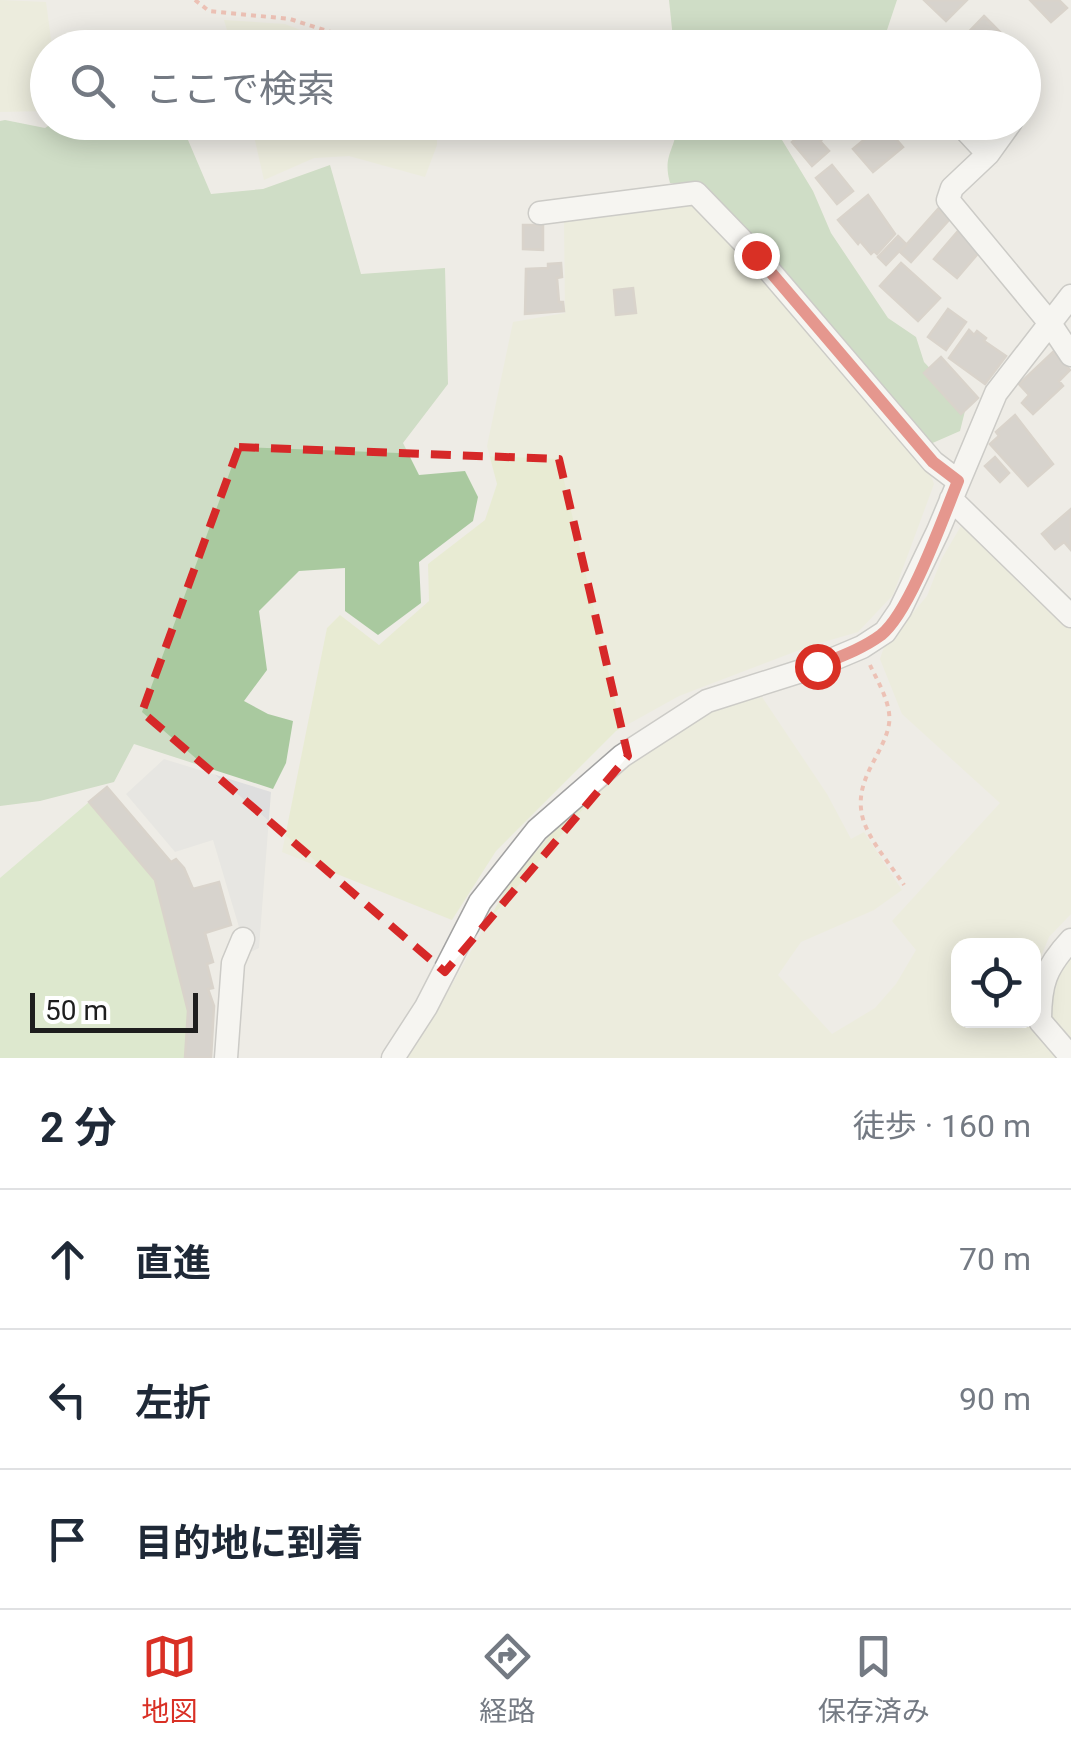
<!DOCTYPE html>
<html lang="ja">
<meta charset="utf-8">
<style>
body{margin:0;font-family:Roboto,"Noto Sans JP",sans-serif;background:#f6f6f7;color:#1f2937}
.controls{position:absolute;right:30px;bottom:30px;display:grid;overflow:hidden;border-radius:20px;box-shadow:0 5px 25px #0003}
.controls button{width:90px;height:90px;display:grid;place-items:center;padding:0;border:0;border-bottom:2px solid #e0e1e3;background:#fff;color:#1f2937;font:50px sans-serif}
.scale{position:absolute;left:30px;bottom:25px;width:168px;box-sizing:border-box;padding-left:10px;border:5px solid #1e1e1e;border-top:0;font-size:28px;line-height:35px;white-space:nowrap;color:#1e1e1e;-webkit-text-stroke:8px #fff;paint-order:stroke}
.stop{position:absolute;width:30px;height:30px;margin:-22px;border:8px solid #d93025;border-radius:50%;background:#fff}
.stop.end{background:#d93025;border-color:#fff;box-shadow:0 2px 10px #0008}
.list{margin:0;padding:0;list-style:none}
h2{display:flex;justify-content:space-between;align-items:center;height:130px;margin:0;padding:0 40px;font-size:42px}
h2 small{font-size:32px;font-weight:400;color:#747a83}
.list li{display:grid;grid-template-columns:65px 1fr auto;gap:30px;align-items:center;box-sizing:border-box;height:140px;padding:0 40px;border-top:2px solid #e0e1e3}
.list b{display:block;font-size:38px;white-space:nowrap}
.list em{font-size:32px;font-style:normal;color:#747a83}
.icon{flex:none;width:55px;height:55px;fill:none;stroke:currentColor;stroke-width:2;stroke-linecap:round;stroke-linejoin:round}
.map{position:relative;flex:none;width:1071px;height:1058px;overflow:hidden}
.search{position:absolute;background:#fff;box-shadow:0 5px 25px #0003;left:30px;right:30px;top:30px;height:110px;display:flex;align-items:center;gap:25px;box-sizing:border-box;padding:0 35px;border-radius:55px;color:#747a83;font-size:38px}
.sheet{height:550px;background:#fff}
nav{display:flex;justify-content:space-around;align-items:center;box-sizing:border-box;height:140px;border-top:2px solid #e0e1e3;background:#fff;font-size:28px;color:#747a83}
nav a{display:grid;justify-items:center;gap:5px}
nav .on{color:#d93025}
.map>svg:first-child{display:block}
.farmland{fill:#e8ebd3}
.grass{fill:#c7e2b1}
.forest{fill:#a9c99f}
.parking{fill:#dedede}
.building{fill:#bbb4af;stroke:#beb4aa;stroke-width:2.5}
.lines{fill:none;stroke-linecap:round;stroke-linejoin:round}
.minor-casing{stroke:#a2a2a2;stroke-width:25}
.path{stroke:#e98d7b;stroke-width:4;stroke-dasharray:5 5;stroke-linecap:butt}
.minor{stroke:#fff;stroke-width:22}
.route{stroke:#d93025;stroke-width:12}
.marked{fill:none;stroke:#d62828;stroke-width:8;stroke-dasharray:20 12;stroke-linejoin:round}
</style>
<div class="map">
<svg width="1071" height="1058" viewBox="0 0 1071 1058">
<rect width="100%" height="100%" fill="#eeece6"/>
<path class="farmland" d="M0 0 46 2 52 47 48 48 47 111 0 112Z
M224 20 285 24 343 47H232Z
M251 123H437V145L425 177 349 156 314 158 264 180Z
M695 203 926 462 934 484 893 595 858 632 810 646 679 696 616 731 496 851 452 920 282 852 327 628 340 615 379 645 429 601 428 564 485 520 497 484 487 446 513 322 565 313 564 218Z
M961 526 1071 629V914L1049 937 1034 973V946H958V1021H1027L1060 1058H404L446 995 509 884 561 822 644 750 714 708 762 697 827 794 851 839 864 832 902 890 874 910 801 942 778 975 832 1034 875 1008 896 984 916 950 892 921 1000 803 902 714 880 659 884 647 927 596 942 558Z
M1071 952V1045L1053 1022 1048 996Z"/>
<path class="grass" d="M89 802 155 880 188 1011 185 1058H0V878Z"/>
<path class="forest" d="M669 0H897L885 36 857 47 674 48Z
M5 120 45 128 54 122 192 123 188 140 211 194 263 189 330 165 361 274 445 268 448 384 403 443 419 475 465 471 478 497 473 521 419 562 421 603 378 635 345 611V568L299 571 259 611 267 670 244 701 268 714 293 721 286 763 273 789 134 744 114 782 40 801 0 806V121Z
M677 123H780L782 140 813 191 831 233 888 318 916 337 924 362 966 407 960 431 928 445 705 189 670 183C662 154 676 151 677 123Z"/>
<path class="parking" d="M164 759 271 792 259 948 247 954 213 840 175 852 126 794Z"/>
<path class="building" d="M924 0H967L946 21Z
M1030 0H1059L1067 8 1051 22Z
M984 16 1016 48H964L959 42Z
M813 123 825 137 820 141 829 151 812 166 792 142Z
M883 124 903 147 873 172 853 149Z
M832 165 853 191 837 204 816 178Z
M868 195 895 234 877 254 874 251 871 254 860 241 858 244 838 220Z
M938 209 950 219 911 262 900 252Z
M523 225H543V250L523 249Z
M958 231 981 250 957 278 934 259Z
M898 236 906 244 886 265 878 257Z
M561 263 562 277 557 278 559 302H563L564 311 525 314 526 269 548 268V264Z
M901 263 940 298 918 321 880 286Z
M633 288 636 313 616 315 614 290Z
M948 309 966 322 946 350 928 337Z
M969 330 974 335 977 331 986 338 984 341 1006 356 985 384 949 358Z
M1053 352 1070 370 1059 381 1063 386 1033 414 1022 403 1029 395 1019 384Z
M941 357 978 398 961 414 924 373Z
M1015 415 1053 464 1028 486 990 444 999 436 996 432Z
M995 457 1009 473 1000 482 985 466Z
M1071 509V550L1064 542 1055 549 1042 534Z
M107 787 171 862 176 859 184 868 193 889 219 882 231 925 205 933 213 962 207 964 213 988 208 989 214 1006 211 1058H185L188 1011 155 880 89 802Z"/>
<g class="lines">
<g class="minor-casing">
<path id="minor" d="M958 122 988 154
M1011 122 988 154 952 188 948 200 1049 322 1071 355
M540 213 696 193 756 255 933 462 958 481
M951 499 1071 616
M1071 940C1045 968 1040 984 1040 1021L1071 1057
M226 1058 233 963 243 939
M393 1058 426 1007 480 902 537 830 622 756 707 701 817 666 862 647 885 632 900 610 938 531 996 393 1071 296"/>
</g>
<path class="path" d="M195 0 209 11 290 19 343 36
M870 665C878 682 892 705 889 724 884 755 852 780 863 819 870 842 891 865 904 885"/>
<use href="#minor" class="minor"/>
</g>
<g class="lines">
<path class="route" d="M756 255 933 462 958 481C943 518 910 612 881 635 862 649 839 657 817 666"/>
</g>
<path d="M0 0H1071V1058H0ZM239 447 559 459 628 756 445 972 142 712Z" fill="#eeece6" fill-opacity=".55" fill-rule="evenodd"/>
<path class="marked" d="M239 447 559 459 628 756 445 972 142 712Z"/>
</svg>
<div class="controls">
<button><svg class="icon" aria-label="locate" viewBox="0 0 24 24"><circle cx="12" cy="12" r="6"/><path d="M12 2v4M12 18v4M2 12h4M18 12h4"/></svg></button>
</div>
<div class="scale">50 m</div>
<div class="stop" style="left:817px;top:666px"></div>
<div class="stop end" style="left:756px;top:255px"></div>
<div class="search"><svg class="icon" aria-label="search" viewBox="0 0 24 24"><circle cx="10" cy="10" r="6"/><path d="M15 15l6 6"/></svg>ここで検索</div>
</div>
<section class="sheet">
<h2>2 分<small>徒歩 · 160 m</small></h2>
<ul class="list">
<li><svg class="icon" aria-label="ahead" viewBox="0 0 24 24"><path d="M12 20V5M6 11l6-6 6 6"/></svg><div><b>直進</b></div><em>70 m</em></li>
<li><svg class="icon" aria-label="left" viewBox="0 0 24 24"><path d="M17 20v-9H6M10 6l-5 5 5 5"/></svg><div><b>左折</b></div><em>90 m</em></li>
<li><svg class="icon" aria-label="arrive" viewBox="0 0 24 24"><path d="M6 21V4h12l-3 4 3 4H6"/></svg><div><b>目的地に到着</b></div></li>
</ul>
</section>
<nav>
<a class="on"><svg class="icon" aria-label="map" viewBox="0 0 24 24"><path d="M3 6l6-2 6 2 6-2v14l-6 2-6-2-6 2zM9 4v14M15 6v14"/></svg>地図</a>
<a><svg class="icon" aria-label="directions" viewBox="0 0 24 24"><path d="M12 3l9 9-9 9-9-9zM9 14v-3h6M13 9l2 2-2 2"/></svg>経路</a>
<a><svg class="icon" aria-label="saved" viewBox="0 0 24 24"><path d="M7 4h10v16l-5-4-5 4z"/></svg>保存済み</a>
</nav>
